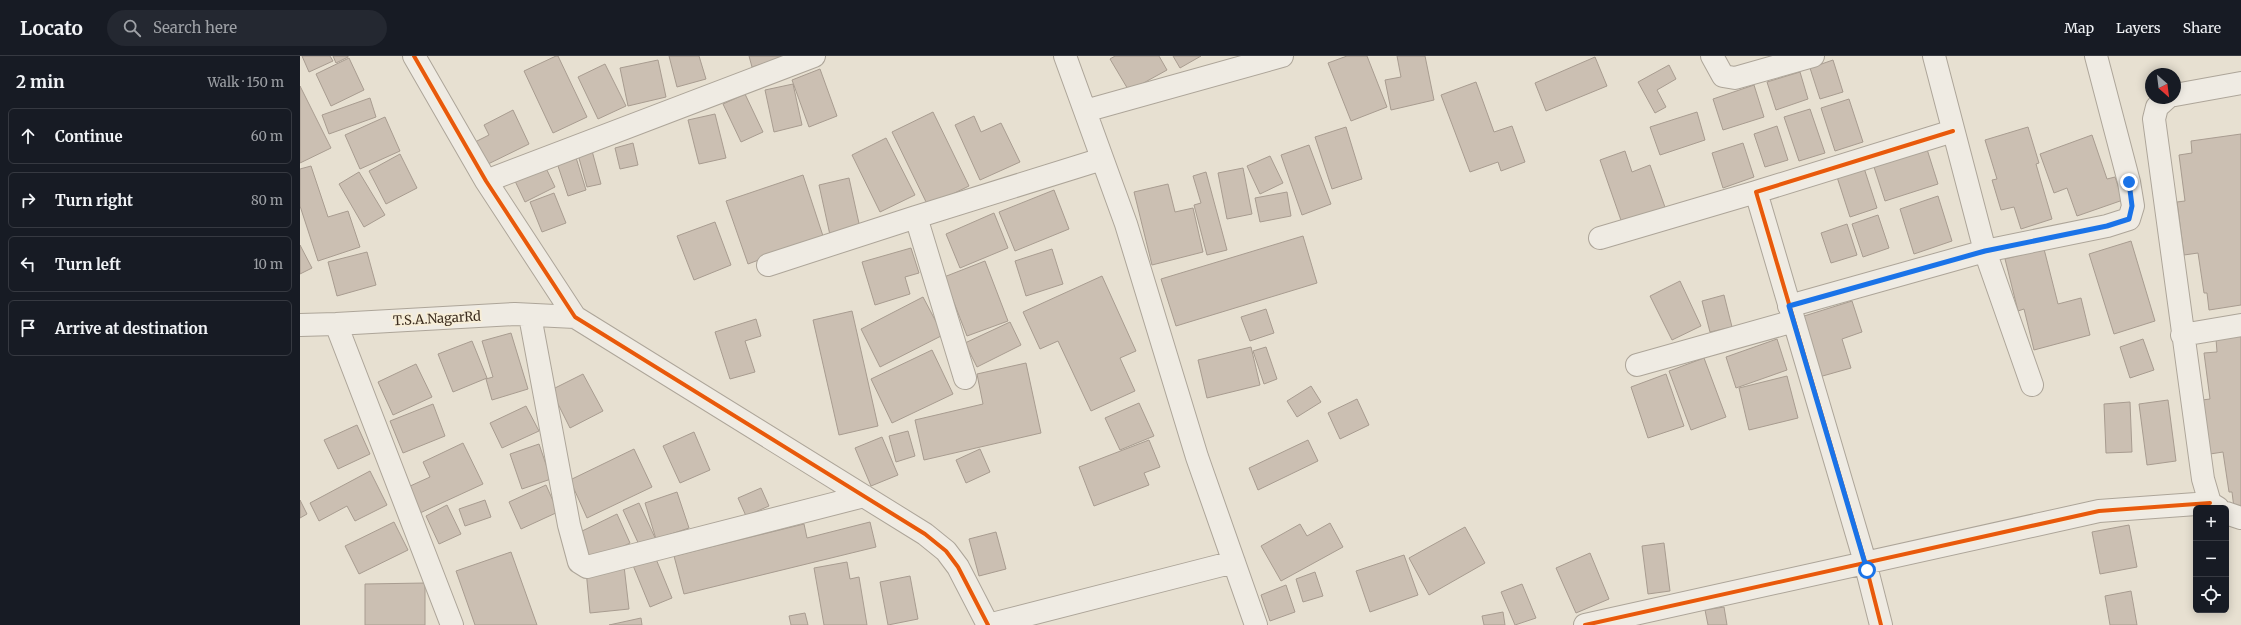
<!DOCTYPE html>
<meta charset="utf-8">
<style>
body{margin:0;font-family:Merriweather,serif;background:#242831;color:#f1f3f6}
.controls{position:absolute;right:12px;bottom:12px;display:grid;overflow:hidden;border-radius:6px;box-shadow:0 2px 10px #0003}
.controls button{width:36px;height:36px;display:grid;place-items:center;padding:0;border:0;border-bottom:1px solid #363941;background:#171b24;color:#f1f3f6;font:20px sans-serif}
.compass{position:absolute;left:1845px;top:12px;width:36px;height:36px;border-radius:50%;background:#171b24;box-shadow:0 2px 10px #0003;rotate:152deg}
.stop{position:absolute;width:12px;height:12px;margin:-9px;border:3px solid #1a73e8;border-radius:50%;background:#fff}
.stop.end{background:#1a73e8;border-color:#fff;box-shadow:0 1px 4px #0008}
.list{margin:0;padding:0;list-style:none}
h2{display:flex;justify-content:space-between;align-items:center;height:52px;margin:0;padding:0 16px;font-size:17px}
h2 small{font-size:13px;font-weight:400;color:#9ea1a6}
.list li{display:grid;grid-template-columns:26px 1fr auto;gap:12px;align-items:center;box-sizing:border-box;height:56px;margin:0 8px 8px;padding:0 8px;border:1px solid #363941;border-radius:6px}
.list b{display:block;font-size:15px;white-space:nowrap}
.list em{font-size:13px;font-style:normal;color:#9ea1a6}
.icon{flex:none;width:22px;height:22px;fill:none;stroke:currentColor;stroke-width:2;stroke-linecap:round;stroke-linejoin:round}
.map{position:relative;flex:none;width:1941px;height:569px;overflow:hidden}
header{display:flex;align-items:center;gap:24px;box-sizing:border-box;height:56px;padding:0 20px;background:#171b24;border-bottom:1px solid #363941}
header strong{font-size:19px}
nav{display:flex;gap:22px;margin-inline-start:auto;font-size:14px}
.search{width:280px;height:36px;background:#242831;display:flex;align-items:center;gap:10px;box-sizing:border-box;padding:0 14px;border-radius:22px;color:#9ea1a6;font-size:15px}
main{display:flex}
aside{flex:1;background:#171b24}
.map>svg:first-child{display:block}
.building{fill:#cbbfb2;stroke:#a89c90}
.lines{fill:none;stroke-linecap:round;stroke-linejoin:round}
.minor-casing{stroke:#ada599;stroke-width:24}
.minor{stroke:#efebe3;stroke-width:22}
.cycleway-casing{stroke:#f7eed8;stroke-width:6}
.cycleway{stroke:#e8590c;stroke-width:4}
.route{stroke:#1a73e8;stroke-width:5}
.labels{text-anchor:middle;stroke-width:4;stroke-linejoin:round;paint-order:stroke}
.street-label{font-size:13px;fill:#3d2e20;stroke:#f7eed8}
</style>
<header>
<strong>Locato</strong>
<div class="search"><svg class="icon" aria-label="search" viewBox="0 0 24 24"><circle cx="10" cy="10" r="6"/><path d="M15 15l6 6"/></svg>Search here</div>
<nav><a>Map</a><a>Layers</a><a>Share</a></nav>
</header>
<main>
<aside>
<h2>2 min<small>Walk · 150 m</small></h2>
<ul class="list">
<li><svg class="icon" aria-label="ahead" viewBox="0 0 24 24"><path d="M12 20V5M6 11l6-6 6 6"/></svg><div><b>Continue</b></div><em>60 m</em></li>
<li><svg class="icon" aria-label="right" viewBox="0 0 24 24"><path d="M7 20v-9h11M14 6l5 5-5 5"/></svg><div><b>Turn right</b></div><em>80 m</em></li>
<li><svg class="icon" aria-label="left" viewBox="0 0 24 24"><path d="M17 20v-9H6M10 6l-5 5 5 5"/></svg><div><b>Turn left</b></div><em>10 m</em></li>
<li><svg class="icon" aria-label="arrive" viewBox="0 0 24 24"><path d="M6 21V4h12l-3 4 3 4H6"/></svg><div><b>Arrive at destination</b></div></li>
</ul>
</aside>
<div class="map">
<svg width="1941" height="569" viewBox="0 0 1941 569">
<rect width="100%" height="100%" fill="#e7e0d1"/>
<path class="building" d="M2 0H30L33 5 9 16Z
M33 0H48V1L36 7Z
M256 0H258L287 61 253 77 224 15Z
M369 0H399L406 23 377 31Z
M449 0H482L483 2 452 11Z
M815 0H859L867 14 829 35 810 3Z
M873 0H901L880 12Z
M1047 0H1067L1087 51 1051 65 1028 7Z
M1097 0H1125L1134 44 1091 54 1085 24 1101 21Z
M1295 1 1307 30 1246 55 1235 27Z
M49 2 64 34 31 50 16 18Z
M358 4 366 41 328 50 320 12Z
M1533 4 1543 36 1520 43 1510 12Z
M305 8 326 50 298 63 278 21Z
M1369 9 1376 23 1357 34 1366 51 1355 57 1338 26Z
M520 13 537 60 509 71 492 24Z
M1500 16 1508 43 1476 54 1467 26Z
M1176 26 1194 76 1212 70 1225 106 1201 115 1198 106 1170 116 1141 39Z
M493 28 502 69 474 76 465 34Z
M1454 29 1464 61 1423 74 1413 43Z
M0 30 31 92 0 107Z
M445 38 463 76 441 86 423 48Z
M70 42 76 61 29 78 22 59Z
M1549 43 1563 86 1535 95 1521 52Z
M1510 53 1525 97 1499 105 1484 61Z
M213 54 229 88 182 111 171 88 189 79 184 69Z
M633 56 669 130 628 150 592 76Z
M1397 56 1405 84 1360 99 1350 71Z
M415 58 426 102 399 108 388 64Z
M674 60 681 76 701 67 720 106 680 124 655 69Z
M85 61 100 95 60 113 45 79Z
M1477 70 1488 104 1465 111 1454 78Z
M1046 71 1062 123 1032 133 1015 81Z
M1728 71 1739 107 1736 108 1752 163 1721 173 1714 151 1701 154 1692 124 1697 123 1685 84Z
M1941 78V249L1909 254 1907 237H1904L1898 197 1884 199 1877 146 1885 145 1879 99 1892 97 1891 85Z
M1792 79 1807 123 1815 121 1823 144 1777 160 1767 132 1754 137 1740 98Z
M586 82 615 139 580 156 552 99Z
M333 87 338 109 320 113 315 92Z
M1443 87 1454 121 1423 132 1412 97Z
M1009 89 1031 148 1002 159 981 99Z
M1626 90 1638 128 1585 145 1573 108Z
M291 91 301 128 287 131 277 95Z
M274 95 286 134 268 140 255 101Z
M1325 95 1332 116 1350 109 1366 154 1323 170 1300 104Z
M100 98 117 132 86 148 69 115Z
M970 100 983 127 960 138 947 110Z
M11 110 28 161 48 155 60 191 18 205 0 150V113Z
M245 110 255 131 225 146 215 125Z
M943 112 952 158 927 163 918 117Z
M1564 112 1577 152 1550 161 1537 121Z
M59 116 85 159 64 171 39 128Z
M906 116 927 194 907 199 894 149 901 147 893 120Z
M503 119 523 180 448 208 426 145Z
M549 122 560 172 530 179 519 129Z
M868 128 875 156 893 152 903 196 852 209 834 136Z
M754 134 769 173 715 195 699 156Z
M987 136 991 160 960 166 955 142Z
M254 137 266 167 242 176 230 146Z
M1638 140 1652 185 1614 198 1600 153Z
M694 157 708 192 660 212 646 178Z
M1578 159 1589 192 1563 201 1552 168Z
M415 166 431 209 394 224 377 180Z
M1547 168 1557 199 1531 207 1521 177Z
M1003 180 1017 227 876 270 861 223Z
M1831 185 1855 265 1814 278 1789 198Z
M0 189 12 212 0 218Z
M611 192 619 217 605 221 610 238 575 249 562 206Z
M752 193 763 228 726 240 715 205Z
M1744 193 1758 248 1781 242 1790 279 1734 294 1724 253 1718 255 1705 203Z
M67 196 76 229 37 240 28 206Z
M685 205 708 265 667 280 644 221Z
M802 220 836 295 820 302 835 335 791 355 758 285 740 293 723 256Z
M1380 225 1401 270 1372 284 1350 240Z
M1424 239 1432 271 1410 276 1402 245Z
M623 241 643 279 580 311 561 273Z
M1552 245 1562 276 1542 283 1551 312 1519 321 1501 261Z
M966 253 974 277 950 285 941 261Z
M552 255 578 370 539 379 513 264Z
M456 263 461 280 445 285 455 316 430 323 415 276Z
M710 266 721 289 677 311 665 287Z
M211 277 228 333 192 344 186 323 193 321 182 285Z
M1941 280V451L1934 452 1932 436H1929L1923 396 1910 398 1902 344 1910 343 1904 297 1917 296 1916 283Z
M1477 283 1487 314 1436 332 1426 301Z
M1843 283 1854 314 1830 322 1820 291Z
M172 285 187 322 153 336 138 298Z
M951 291 960 329 907 342 898 304Z
M966 291 977 323 964 328 953 295Z
M632 294 653 338 592 367 571 323Z
M1404 302 1426 361 1391 374 1369 315Z
M726 307 741 377 624 404 615 364 683 348 677 318Z
M116 308 132 341 93 359 78 326Z
M283 318 303 355 270 372 251 334Z
M1366 318 1384 370 1348 382 1331 331Z
M1487 320 1498 362 1449 374 1439 332Z
M1011 330 1021 346 997 361 987 345Z
M1057 343 1069 369 1040 383 1028 357Z
M1868 344 1876 405 1847 409 1839 348Z
M1830 346 1832 396 1806 397 1804 348Z
M839 347 854 380 820 394 805 362Z
M133 348 145 380 103 397 90 365Z
M226 350 239 375 202 392 190 367Z
M57 369 70 398 38 413 24 384Z
M608 375 615 400 596 406 589 380Z
M394 376 410 414 380 427 363 390Z
M582 381 598 419 571 430 555 392Z
M849 384 860 411 844 417 849 429 794 450 779 411Z
M1008 384 1018 405 958 434 949 412Z
M163 387 183 428 120 457 108 431 130 421 123 406Z
M239 388 251 423 222 433 210 398Z
M334 393 352 431 287 462 270 424Z
M680 393 690 416 666 427 656 404Z
M70 415 87 449 55 465 47 450 19 465 10 447Z
M246 429 258 456 221 473 209 446Z
M461 432 469 450 446 460 438 442Z
M377 436 389 472 356 483 345 447Z
M0 444 7 458 0 462Z
M185 444 191 461 165 470 159 453Z
M339 447 357 486 341 493 323 454Z
M147 449 161 478 139 488 126 460Z
M317 458 330 487 289 507 276 478Z
M94 466 108 494 59 518 45 490Z
M570 466 576 491 384 538 374 500 504 468 507 482Z
M1030 467 1043 491 981 525 961 490 1000 468 1007 480Z
M1829 469 1837 511 1800 518 1792 476Z
M1165 471 1185 507 1129 539 1109 502Z
M696 476 706 513 679 520 669 483Z
M1364 487 1370 535 1348 538 1342 490Z
M211 496 237 569H175L156 515Z
M1290 497 1309 543 1276 557 1256 512Z
M354 498 372 542 350 551 332 507Z
M1104 499 1118 539 1070 556 1056 515Z
M547 506 550 523 559 521 567 569H524L514 512Z
M324 510 329 553 290 557 286 514Z
M1015 516 1023 540 1003 546 996 523Z
M610 520 618 563 588 569 580 526Z
M125 527V569H65V528Z
M1222 528 1236 562 1215 569 1201 536Z
M986 529 995 556 970 565 961 539Z
M1831 535 1837 569H1810L1805 540Z
M1424 551 1427 569H1408L1405 554Z
M1203 556 1205 569H1184L1182 560Z
M505 557 508 569H491L489 560Z
M341 562 342 569H309Z"/>
<g class="lines">
<g class="minor-casing">
<path id="minor" d="M114 0 186 125 275 261 625 478 646 495 658 511 688 569
M765 0 826 168 897 401 956 569
M1412 0 1423 20 1435 22 1513 0
M1634 0 1685 195 1732 329
M1875 39 1941 27
M1867 42 1857 51 1854 63 1903 423 1910 447 1918 452
M785 55 982 0
M186 125 514 0
M1300 182 1456 136
M468 209 616 161
M1489 250 1685 195 1807 170 1829 163 1833 150 1829 126 1796 0
M230 260 269 469 279 506 287 511 564 440
M36 268 152 569
M0 269 36 268 215 258 275 261
M1882 279 1941 269
M1337 309 1494 265
M665 322 616 161 802 103
M1926 457 1941 462
M688 569 934 506
M1285 569 1799 455 1910 447
M1581 569 1565 506 1456 136 1653 75"/>
</g>
<use href="#minor" class="minor"/>
<g class="cycleway-casing">
<path id="cycleway" d="M114 0 186 125 275 261 625 478 646 495 658 511 688 569
M1285 569 1799 455 1910 447
M1581 569 1565 506 1456 136 1653 75"/>
</g>
<use href="#cycleway" class="cycleway"/>
</g>
<g class="lines">
<path class="route" d="M1567 514 1489 250 1685 195 1807 170 1829 163 1832 150 1829 126"/>
</g>
<g class="labels">
<g class="street-label">
<text transform="translate(137 262) rotate(-3)" y="5">T.S.A.NagarRd</text>
</g>
</g>
</svg>
<div class="controls">
<button>+</button>
<button>−</button>
<button><svg class="icon" aria-label="locate" viewBox="0 0 24 24"><circle cx="12" cy="12" r="6"/><path d="M12 2v4M12 18v4M2 12h4M18 12h4"/></svg></button>
</div>
<svg class="compass" viewBox="-18 -18 36 36"><path d="M0-13l5 13h-10z" fill="#e53935"/><path d="M0 13l5-13h-10z" fill="#9ea1a6"/></svg>
<div class="stop" style="left:1567px;top:514px"></div>
<div class="stop end" style="left:1829px;top:126px"></div>
</div>
</main>
